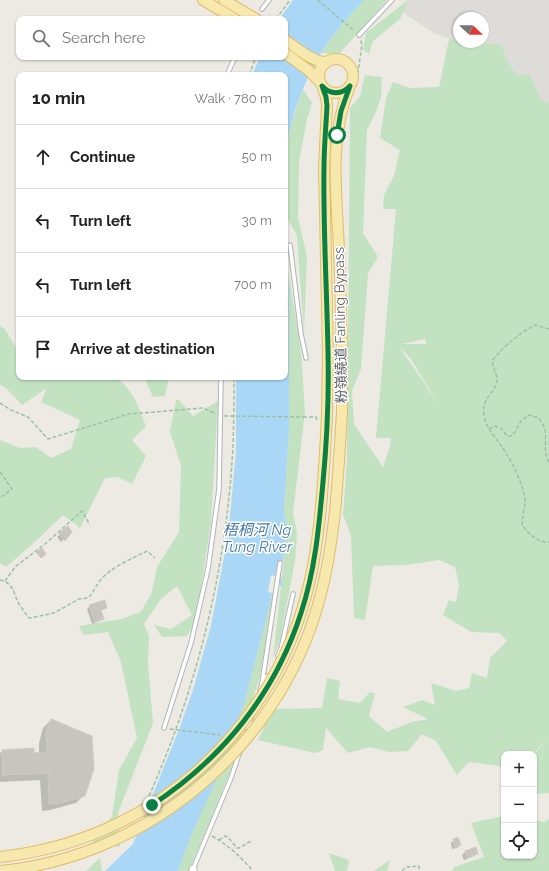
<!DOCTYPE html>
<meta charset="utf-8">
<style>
body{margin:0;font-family:Raleway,"Noto Sans SC",sans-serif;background:#f2f2f2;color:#222}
.controls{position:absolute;right:12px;bottom:12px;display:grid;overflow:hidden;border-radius:8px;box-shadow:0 1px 3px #0004}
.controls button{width:36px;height:36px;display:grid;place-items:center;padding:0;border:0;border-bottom:1px solid #e0e0e0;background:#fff;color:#222;font:20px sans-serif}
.compass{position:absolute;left:453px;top:12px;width:36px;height:36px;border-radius:50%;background:#fff;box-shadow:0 1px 3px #0004;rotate:112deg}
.stop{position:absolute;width:12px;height:12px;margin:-9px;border:3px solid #0b8043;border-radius:50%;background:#fff}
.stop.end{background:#0b8043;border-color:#fff;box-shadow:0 1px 4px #0008}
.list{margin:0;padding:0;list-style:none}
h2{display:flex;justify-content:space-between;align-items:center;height:52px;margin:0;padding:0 16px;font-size:17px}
h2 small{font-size:13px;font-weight:400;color:#767676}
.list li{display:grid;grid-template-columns:26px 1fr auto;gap:12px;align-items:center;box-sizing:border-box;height:64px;padding:0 16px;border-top:1px solid #e0e0e0}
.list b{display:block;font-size:15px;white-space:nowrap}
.list em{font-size:13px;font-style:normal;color:#767676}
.icon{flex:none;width:22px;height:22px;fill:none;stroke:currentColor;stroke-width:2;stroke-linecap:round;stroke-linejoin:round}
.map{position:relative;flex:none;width:549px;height:871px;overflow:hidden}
.search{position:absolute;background:#fff;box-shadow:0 1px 3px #0004;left:16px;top:16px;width:272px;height:44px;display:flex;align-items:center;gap:10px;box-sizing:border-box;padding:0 14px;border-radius:8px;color:#767676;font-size:15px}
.panel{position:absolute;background:#fff;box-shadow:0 1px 3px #0004;left:16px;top:72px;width:272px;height:308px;border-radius:8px}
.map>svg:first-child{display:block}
.industrial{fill:#dedcd8}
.green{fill:#c3e2c2;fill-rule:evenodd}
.water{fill:#aad7f6}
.shadow{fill:#0003}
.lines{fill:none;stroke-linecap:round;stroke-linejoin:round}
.stream{stroke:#aad7f6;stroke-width:2}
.building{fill:#c8c5c0;stroke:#d0ccc2}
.lane-casing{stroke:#b1b4b7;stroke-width:5.5}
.street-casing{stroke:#b1b4b7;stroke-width:9}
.primary-casing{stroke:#e3bc66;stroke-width:12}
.path{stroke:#9cc2a6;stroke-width:1.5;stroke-dasharray:4 2;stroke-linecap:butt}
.lane{stroke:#fff;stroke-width:3.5}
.street{stroke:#fff;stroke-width:7}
.primary{stroke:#f7e9ae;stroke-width:10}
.primary-bridge-casing{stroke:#e3bc66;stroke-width:12;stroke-linecap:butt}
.path-bridge{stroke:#9cc2a6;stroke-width:1.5;stroke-dasharray:4 2;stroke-linecap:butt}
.primary-bridge{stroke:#f7e9ae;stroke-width:10}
.route{stroke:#0b8043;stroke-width:5}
.labels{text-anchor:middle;stroke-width:3;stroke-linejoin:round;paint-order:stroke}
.street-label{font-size:14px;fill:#5b5f62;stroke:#fff}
.water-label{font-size:15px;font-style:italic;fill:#4979a6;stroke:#fff}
</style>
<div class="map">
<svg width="549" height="871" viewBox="0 0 549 871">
<rect width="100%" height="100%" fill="#eceae3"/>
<path class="industrial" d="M408 0H549V103L540 100 530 75 516 76 508 61 502 45 462 42H483V18H459V42L456 41 434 33 397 9Z"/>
<path class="green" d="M364 0H387L339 54 321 53 341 25Z
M408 0 400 19 373 41 369 54 363 50 366 33Z
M449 39 459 40V42H476L502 45 508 61 516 75H530L540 99 549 103V793L534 794V754L545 742 543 743 533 754H504V767L500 766 469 762 457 775 436 741 422 734 408 751 389 752 370 747 348 753 326 728 323 750 315 753 258 740 272 709 322 708 327 678 340 681 338 699 360 703 370 692 375 693 369 716 387 732 412 722 428 719 403 707 422 700 435 705 431 683 456 691 469 688 472 673 487 678 490 658 507 641 499 633 471 632 443 615 449 600 456 602 459 585 455 567 439 560 407 565 373 566 365 620 354 618 351 535 343 515 347 459 350 108 360 96 365 75 382 77 381 97 376 112 367 130 363 233 378 257 368 273 361 369 352 391 354 424 383 467 390 447 391 438H376L396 209H383L384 195 394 176 400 150 380 138 386 98 393 82 410 88 439 87ZM426 339V344H401ZM401 348 411 359 439 405 401 349Z
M303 89 312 103 307 119 299 162 298 217 307 257 304 332 297 236 285 214V160L287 143 291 124Z
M286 257 301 352 305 412 293 513 297 533 295 561 280 640 273 659 287 531 284 511 289 432V289Z
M0 326 5 329 19 353V377H116C134 391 138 406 146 426L132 440 146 456 132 484 117 477 105 478 80 528 63 515 37 540 6 567 0 563V440L20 448 36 447 51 458 71 449 80 420 41 402 47 388 22 405 6 388 0 385Z
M144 377H169L165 396 153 397Z
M176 400H179L193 416 218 401 211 522 196 621 187 636 162 637 154 625 171 629 192 615 177 586 161 599 144 624 149 636 148 664 153 723 118 813 120 847 92 843 112 816 119 770 137 738 121 662 108 632 83 635 79 626 121 619 141 612 152 592 157 567 179 532 181 466 170 432Z
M272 593H274L260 676 230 772 189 871H178L186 847 230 744 256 660Z
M504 816V856H534V820L544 822 549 819V871H452L454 867 484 857 471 823Z
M329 853 349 860 347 871H335Z
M100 858 102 871H86Z
M390 860 387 871H374Z"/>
<path class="water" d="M293 0H364C351 14 338 28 327 44 306 73 287 125 285 160 284 187 285 213 285 240V75H252L260 57H285V19H279Z
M285 257 289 289V432L284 511 287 531 283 562 278 563 275 576 271 575 268 592 272 593 271 599C259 648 247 697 231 744 215 787 192 827 178 871H104L106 870 133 844 180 727 193 690 211 626 225 552 230 517 236 452V377H285Z"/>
<path class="shadow" d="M71 532 61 542 57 537 60 534Z
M90 606 106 607 100 611 103 618 100 621 92 624 87 609Z
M51 720 84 795 76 803 50 810 42 811 40 780 0 782V753L3 751 39 753V743L43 728Z
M454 840 460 845 457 848 452 849 451 843Z
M475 848 477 853 474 856 464 860 462 855 465 852Z"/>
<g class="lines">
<path class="stream" d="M280 574 281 585"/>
</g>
<path class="building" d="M68 526 72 532 65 541 59 533Z
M42 548 46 554 41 558 36 552Z
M105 600 107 608 101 610 104 619 95 622 89 605Z
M51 719 92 736 94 769 85 796 59 803 49 804 48 773 3 775 2 750 34 748V753L47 752 46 734Z
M458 837 461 845 455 847 453 839Z
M476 847 478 854 467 857 465 851Z"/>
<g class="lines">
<g class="lane-casing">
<path id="lane" d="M262 9 269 0
M359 35 392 0
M227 75 235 57
M290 245 301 334 306 358
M278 656 281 649 293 594
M262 683 280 563
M260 690 262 684 267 676
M164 728 191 643 208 569 219 489 221 377
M247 732 252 715
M193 869 231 778 240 751"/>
</g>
<g class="street-casing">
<path id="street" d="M193 871V869"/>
</g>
<g class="primary-casing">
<path id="primary" d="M203 0 235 19
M224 0 256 19
M285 40C298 49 310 60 326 63
M285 53 308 70 321 83
M319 76a17 17 0 1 1 34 0a17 17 0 1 1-34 0Z
M322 86 326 97 327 106 324 167 328 354 327 413
M342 412C343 358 341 305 339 251 337 196 328 138 350 86"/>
</g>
<path class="path" d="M318 0 354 31
M276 19 290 0
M249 75 256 57
M357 80 362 44 360 39
M549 329 535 325C518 334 504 346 492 361 493 367 498 376 497 382 494 394 481 398 484 415 486 429 495 436 502 447 511 459 526 489 525 504 524 511 522 518 522 525 529 534 538 543 549 542
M0 403 11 410 28 417 48 439 129 414 203 408 216 414
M303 417H316L317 421
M489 429 495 426 502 429 507 436H511L515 432 521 421 529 415 539 418C540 421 543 424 544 427 548 438 542 451 549 463
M0 472 12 489 0 498
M0 580C14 583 13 593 19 604 22 608 25 613 28 617L30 618 54 613 79 599 88 598C94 592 94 589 99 582 109 568 131 559 147 551L155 558
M5 581 15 567 45 544 82 511 90 525
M149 796C196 690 224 578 232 462 234 434 234 405 234 377
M212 836C229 846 240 856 253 871
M219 840 225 836 228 837 237 848H239L251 841
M402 871 406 867 419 866V871"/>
<use href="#lane" class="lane"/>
<use href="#street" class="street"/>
<use href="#primary" class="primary"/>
<g class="primary-bridge-casing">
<path id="primary-bridge" d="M0 857C147 841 267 739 306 596 315 564 319 530 322 496 324 469 326 441 327 413
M1 871C150 856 280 745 319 601 336 540 338 475 342 412"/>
</g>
<path class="path-bridge" d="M224 416 303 417
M170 729 220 735"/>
<use href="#primary-bridge" class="primary-bridge"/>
</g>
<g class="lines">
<path class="route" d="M152 805C222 759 275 694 301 613 315 571 319 527 323 482 327 440 329 396 328 353 327 291 323 229 324 167 324 147 326 126 327 106L326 97 322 86C330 95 342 95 350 86L341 111 337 135"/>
</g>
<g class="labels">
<g class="street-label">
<text transform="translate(340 325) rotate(-91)" y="5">粉嶺繞道 Fanling Bypass</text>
</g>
<g class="water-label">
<text x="257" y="535">梧桐河 Ng<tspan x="257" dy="17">Tung River</tspan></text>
</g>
</g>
</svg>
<div class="controls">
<button>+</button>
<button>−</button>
<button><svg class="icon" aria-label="locate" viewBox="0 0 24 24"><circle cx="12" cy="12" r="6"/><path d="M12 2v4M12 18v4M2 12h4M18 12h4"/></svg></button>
</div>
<svg class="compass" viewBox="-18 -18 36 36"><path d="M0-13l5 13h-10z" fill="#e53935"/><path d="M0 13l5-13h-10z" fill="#767676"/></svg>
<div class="stop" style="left:337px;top:135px"></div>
<div class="stop end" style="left:152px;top:805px"></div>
<div class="search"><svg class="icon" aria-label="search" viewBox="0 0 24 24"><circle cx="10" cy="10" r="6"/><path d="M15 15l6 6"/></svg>Search here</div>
<section class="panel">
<h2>10 min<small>Walk · 780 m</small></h2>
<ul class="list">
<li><svg class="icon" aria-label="ahead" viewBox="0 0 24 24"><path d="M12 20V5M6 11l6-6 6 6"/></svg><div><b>Continue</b></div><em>50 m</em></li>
<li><svg class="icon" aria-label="left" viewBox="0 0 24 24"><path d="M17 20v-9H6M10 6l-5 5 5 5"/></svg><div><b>Turn left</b></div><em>30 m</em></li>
<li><svg class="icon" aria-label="left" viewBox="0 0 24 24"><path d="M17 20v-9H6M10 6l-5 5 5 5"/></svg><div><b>Turn left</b></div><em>700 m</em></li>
<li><svg class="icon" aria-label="arrive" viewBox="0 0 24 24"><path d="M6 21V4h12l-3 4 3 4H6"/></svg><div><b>Arrive at destination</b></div></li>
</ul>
</section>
</div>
